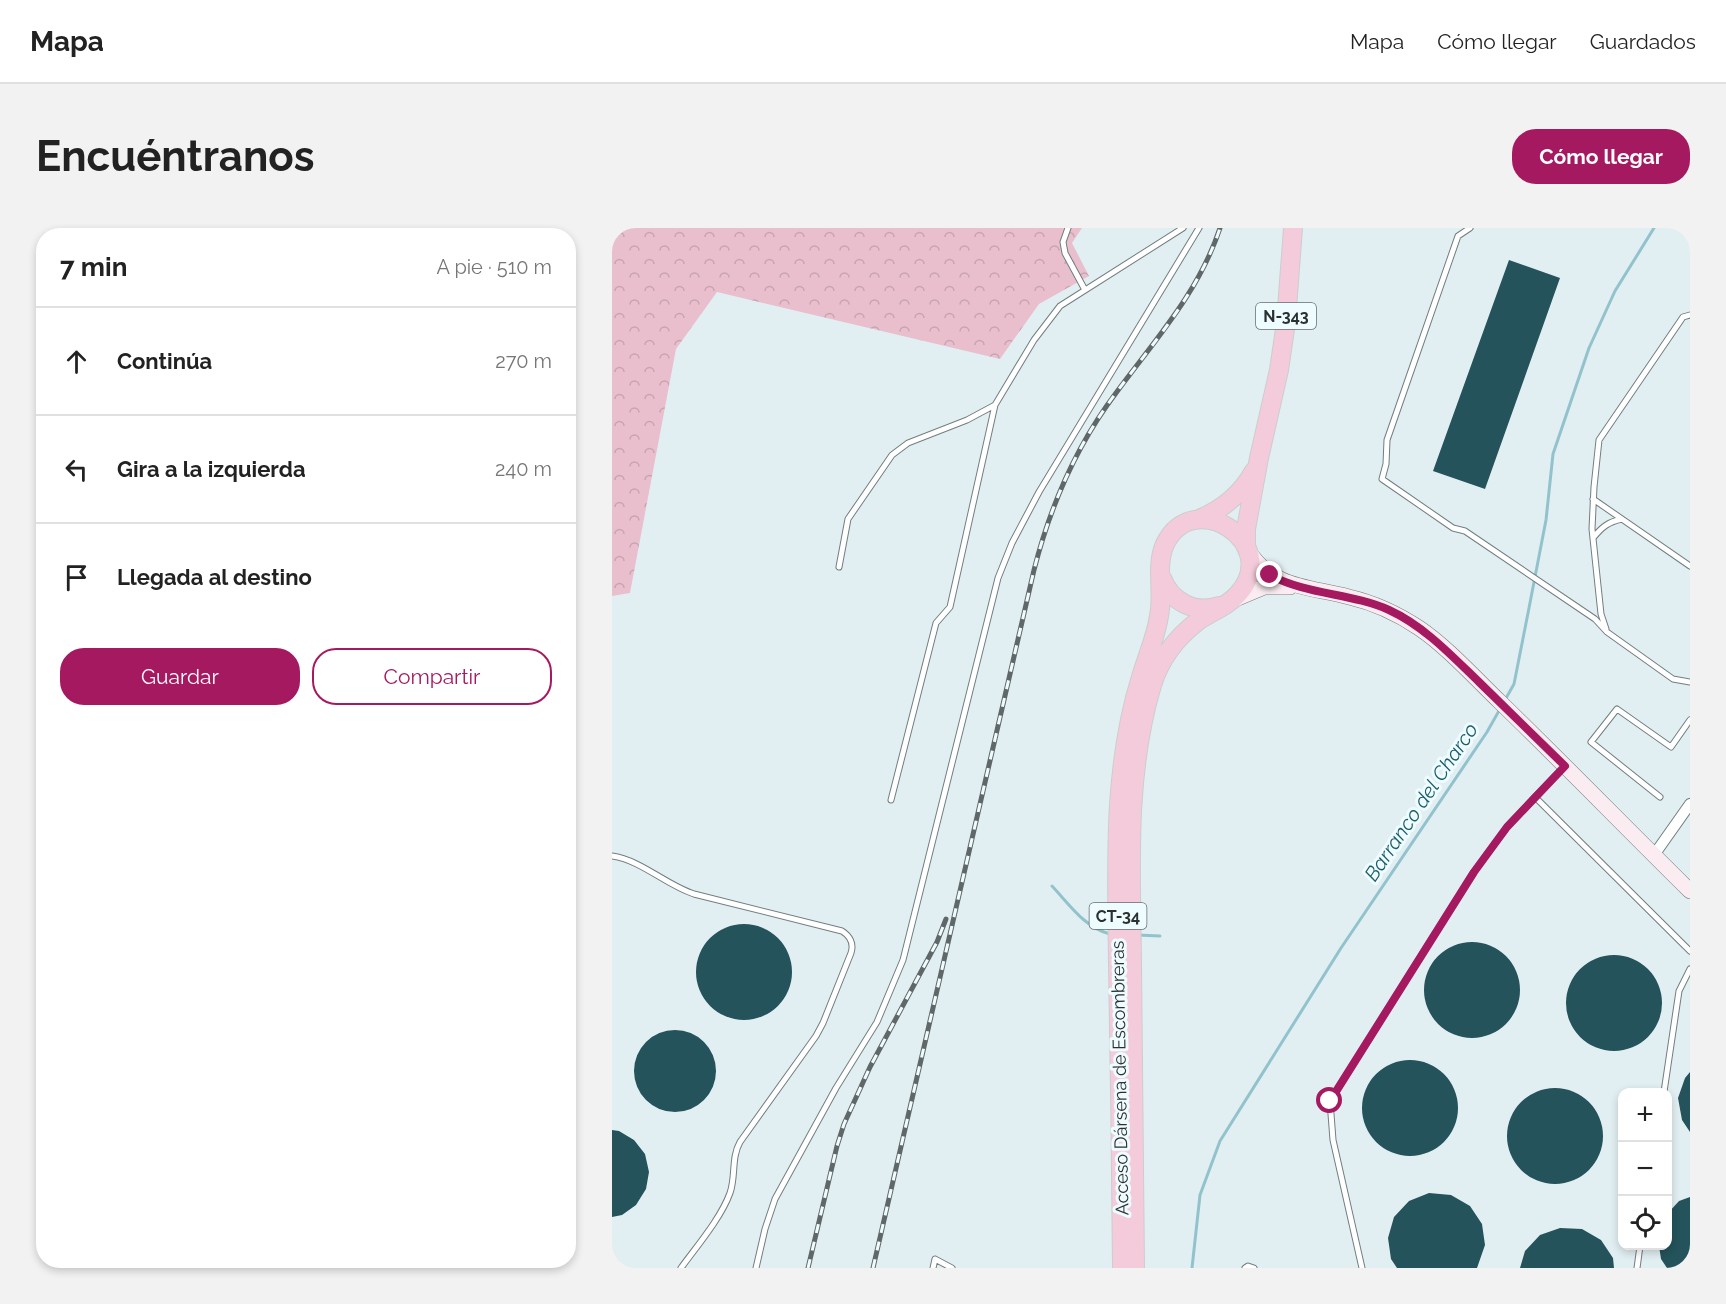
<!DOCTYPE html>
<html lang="es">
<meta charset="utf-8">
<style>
body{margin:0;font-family:Raleway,sans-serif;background:#f2f2f2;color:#222}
.controls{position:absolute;right:18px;bottom:18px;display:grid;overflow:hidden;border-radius:12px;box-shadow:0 3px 9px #0003}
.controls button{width:54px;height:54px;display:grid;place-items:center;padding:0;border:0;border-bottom:2px solid #e0e0e0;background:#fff;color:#222;font:30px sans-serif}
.stop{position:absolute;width:18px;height:18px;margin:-14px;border:4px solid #a51960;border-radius:50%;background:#fff}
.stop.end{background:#a51960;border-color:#fff;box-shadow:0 2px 6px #0008}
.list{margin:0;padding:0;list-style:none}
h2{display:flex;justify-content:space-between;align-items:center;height:78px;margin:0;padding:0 24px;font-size:26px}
h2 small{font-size:20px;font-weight:400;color:#767676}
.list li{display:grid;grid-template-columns:39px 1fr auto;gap:18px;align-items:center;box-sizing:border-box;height:108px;padding:0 24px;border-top:2px solid #e0e0e0}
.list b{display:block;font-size:22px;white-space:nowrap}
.list em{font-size:20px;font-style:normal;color:#767676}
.actions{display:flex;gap:12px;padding:18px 24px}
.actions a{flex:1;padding:14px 0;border:2px solid #a51960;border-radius:24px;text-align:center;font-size:21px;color:#a51960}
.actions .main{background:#a51960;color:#fff}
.icon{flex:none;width:33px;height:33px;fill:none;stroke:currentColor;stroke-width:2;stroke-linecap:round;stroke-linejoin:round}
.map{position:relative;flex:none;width:1078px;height:1040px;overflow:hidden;border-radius:24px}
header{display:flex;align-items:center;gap:36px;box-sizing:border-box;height:84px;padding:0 30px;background:#fff;border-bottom:2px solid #e0e0e0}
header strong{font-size:28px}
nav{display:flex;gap:33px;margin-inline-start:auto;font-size:21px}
.intro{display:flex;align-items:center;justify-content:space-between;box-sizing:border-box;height:144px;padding:0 36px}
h1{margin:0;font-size:42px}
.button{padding:15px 27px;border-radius:24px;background:#a51960;color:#fff;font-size:21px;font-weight:700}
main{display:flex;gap:36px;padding:0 36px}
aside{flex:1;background:#fff;border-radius:24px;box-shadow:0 3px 9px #0003}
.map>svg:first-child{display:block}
.forest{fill:url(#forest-crowns)}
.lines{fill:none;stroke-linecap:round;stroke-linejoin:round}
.stream{stroke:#92c3cc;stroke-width:3}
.building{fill:#24535b}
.service-casing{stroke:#727e80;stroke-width:7}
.minor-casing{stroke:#727e80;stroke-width:12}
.secondary-casing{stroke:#727e80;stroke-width:16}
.trunk-casing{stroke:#cccdce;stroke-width:20}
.service{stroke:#fff;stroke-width:5}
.minor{stroke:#fff;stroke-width:10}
.secondary{stroke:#fbecf1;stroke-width:15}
.trunk{stroke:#f4cbda;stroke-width:18}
.rail-casing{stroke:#606768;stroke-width:5}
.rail{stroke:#effcff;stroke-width:3;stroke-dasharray:9;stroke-linecap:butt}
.route{stroke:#a51960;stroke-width:8}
.labels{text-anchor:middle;stroke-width:6;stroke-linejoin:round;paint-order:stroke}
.shield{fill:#effcff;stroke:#666d6f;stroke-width:1.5}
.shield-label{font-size:16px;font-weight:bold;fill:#2b3031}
.street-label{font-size:18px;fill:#2b3031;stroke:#effcff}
.water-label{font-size:20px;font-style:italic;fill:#1b5c67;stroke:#effcff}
</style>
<header>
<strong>Mapa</strong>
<nav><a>Mapa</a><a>Cómo llegar</a><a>Guardados</a></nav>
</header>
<div class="intro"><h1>Encuéntranos</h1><a class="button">Cómo llegar</a></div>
<main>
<aside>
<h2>7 min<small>A pie · 510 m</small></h2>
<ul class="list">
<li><svg class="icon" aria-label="ahead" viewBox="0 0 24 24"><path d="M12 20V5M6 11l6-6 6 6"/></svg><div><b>Continúa</b></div><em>270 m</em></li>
<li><svg class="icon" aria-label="left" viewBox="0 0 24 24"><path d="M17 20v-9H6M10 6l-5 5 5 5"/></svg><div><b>Gira a la izquierda</b></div><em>240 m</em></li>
<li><svg class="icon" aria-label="arrive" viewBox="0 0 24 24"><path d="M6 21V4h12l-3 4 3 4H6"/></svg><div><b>Llegada al destino</b></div></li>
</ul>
<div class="actions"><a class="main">Guardar</a><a>Compartir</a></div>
</aside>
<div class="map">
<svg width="1078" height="1040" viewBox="0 0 1078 1040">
<defs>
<pattern id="forest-crowns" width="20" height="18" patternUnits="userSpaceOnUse" patternTransform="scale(1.5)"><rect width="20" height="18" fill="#e9bfcd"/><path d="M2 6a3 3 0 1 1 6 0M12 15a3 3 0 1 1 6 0" fill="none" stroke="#c8a4b0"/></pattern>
</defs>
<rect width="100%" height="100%" fill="#e2eff2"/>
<path class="forest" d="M0 0H470L460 15 477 48 427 76 388 131 105 64 64 121 18 365 0 368Z"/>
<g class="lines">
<path class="stream" d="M893 472 902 456 917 380 934 292 941 226 977 120 1003 63 1042 0
M440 658C457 676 473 700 498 706
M525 707 548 708
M580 1040 588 967 608 913 729 720 875 504 888 481"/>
</g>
<path class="building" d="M897 32 948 50 873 261 821 243Z
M84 744a48 48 0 1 1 96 0a48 48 0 1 1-96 0Z
M812 762a48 48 0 1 1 96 0a48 48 0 1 1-96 0Z
M954 775a48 48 0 1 1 96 0a48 48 0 1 1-96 0Z
M22 843a41 41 0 1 1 82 0a41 41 0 1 1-82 0Z
M750 880a48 48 0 1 1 96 0a48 48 0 1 1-96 0Z
M1078 844V904L1070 892 1066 870 1073 850Z
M895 908a48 48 0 1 1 96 0a48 48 0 1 1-96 0Z
M0 902 7 903 22 912 33 926 37 944 34 961 24 977 10 987 0 989Z
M817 965 839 967 858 978 870 996 873 1017 865 1040H785L779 1031 776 1010 782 989 797 973Z
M1078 969V1040H1055L1049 1031 1047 1018H1056V985L1067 973Z
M948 1000 970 1001 989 1012 1001 1030 1002 1040H908L913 1023 928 1007Z"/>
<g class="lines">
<g class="service-casing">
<path id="service" d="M456 0 451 14 453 25 473 62
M858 0 846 8 775 212 774 236 770 251 841 300 853 303 983 391 995 404 1061 451 1078 454
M981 271 1078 338
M981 310C990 299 996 294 1010 291
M227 339 236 291 280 227 296 215 355 192 383 177
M994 401 989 386 980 301 982 259 987 212 1071 89 1078 87
M952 539 923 569 1078 723
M1048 569 979 514 1005 481 1059 519 1078 492
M279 572 324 395 338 379 383 177 422 112 448 78 571 0
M0 628C29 632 54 657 82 666L230 703C238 708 242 716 239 725L211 795 204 808 128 914C119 930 124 948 118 965 109 990 85 1018 69 1040
M1052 864 1067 763 1078 741
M144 1040 153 1001 163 971 224 860 265 794 291 732 386 350 400 315 427 264 587 0
M321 1040 323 1031 340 1040
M633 1040 636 1038 642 1040
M750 1040 721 912 718 873 862 644 895 599 923 569
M1025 1040 1028 1018"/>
</g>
<g class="minor-casing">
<path id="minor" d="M1042 627 1078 576"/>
</g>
<g class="secondary-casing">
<path id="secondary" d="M635 321C661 361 695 358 737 369 763 375 786 386 807 400 834 418 864 451 888 474 952 536 1014 600 1078 663
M621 372 652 359H678"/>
</g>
<g class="trunk-casing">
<path id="trunk" d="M587 291C611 281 630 265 642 243
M634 319V301L647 230 667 142 674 94 681 0
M550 350C559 374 583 386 607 378
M510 1040C509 938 508 837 506 735 505 640 500 541 529 449 535 428 544 409 547 388 552 365 543 338 553 316 582 257 671 316 626 366 616 378 599 384 586 393 565 409 548 431 540 457 513 547 519 643 520 735 521 837 522 938 523 1040"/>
</g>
<use href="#service" class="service"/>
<use href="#minor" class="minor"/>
<use href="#secondary" class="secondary"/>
<use href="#trunk" class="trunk"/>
<g class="rail-casing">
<path id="rail" d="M196 1040 225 918 232 896 258 839 325 714 334 691
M261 1040 422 342C438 279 464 218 504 165 543 112 587 64 608 0"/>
</g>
<use href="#rail" class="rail"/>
</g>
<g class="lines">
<path class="route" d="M658 347C695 367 739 365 777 382 812 398 840 428 867 454 896 482 924 510 953 538L895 599 862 644 718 873"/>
</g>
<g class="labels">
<g class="shield">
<rect x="644" y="75" width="60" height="26" rx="4.5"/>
<rect x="477.5" y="675" width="57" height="26" rx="4.5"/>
</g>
<g class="shield-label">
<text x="674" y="94">N-343</text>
<text x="506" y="694">CT-34</text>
</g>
<g class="street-label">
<text transform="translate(508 850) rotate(-91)" y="6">Acceso Dársena de Escombreras</text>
</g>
<g class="water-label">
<text transform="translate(809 574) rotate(-56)" y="7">Barranco del Charco</text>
</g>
</g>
</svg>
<div class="controls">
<button>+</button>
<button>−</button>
<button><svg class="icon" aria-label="locate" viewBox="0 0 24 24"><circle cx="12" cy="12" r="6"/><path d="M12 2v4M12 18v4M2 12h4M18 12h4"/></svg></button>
</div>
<div class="stop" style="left:718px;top:873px"></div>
<div class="stop end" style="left:658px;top:347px"></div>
</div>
</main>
